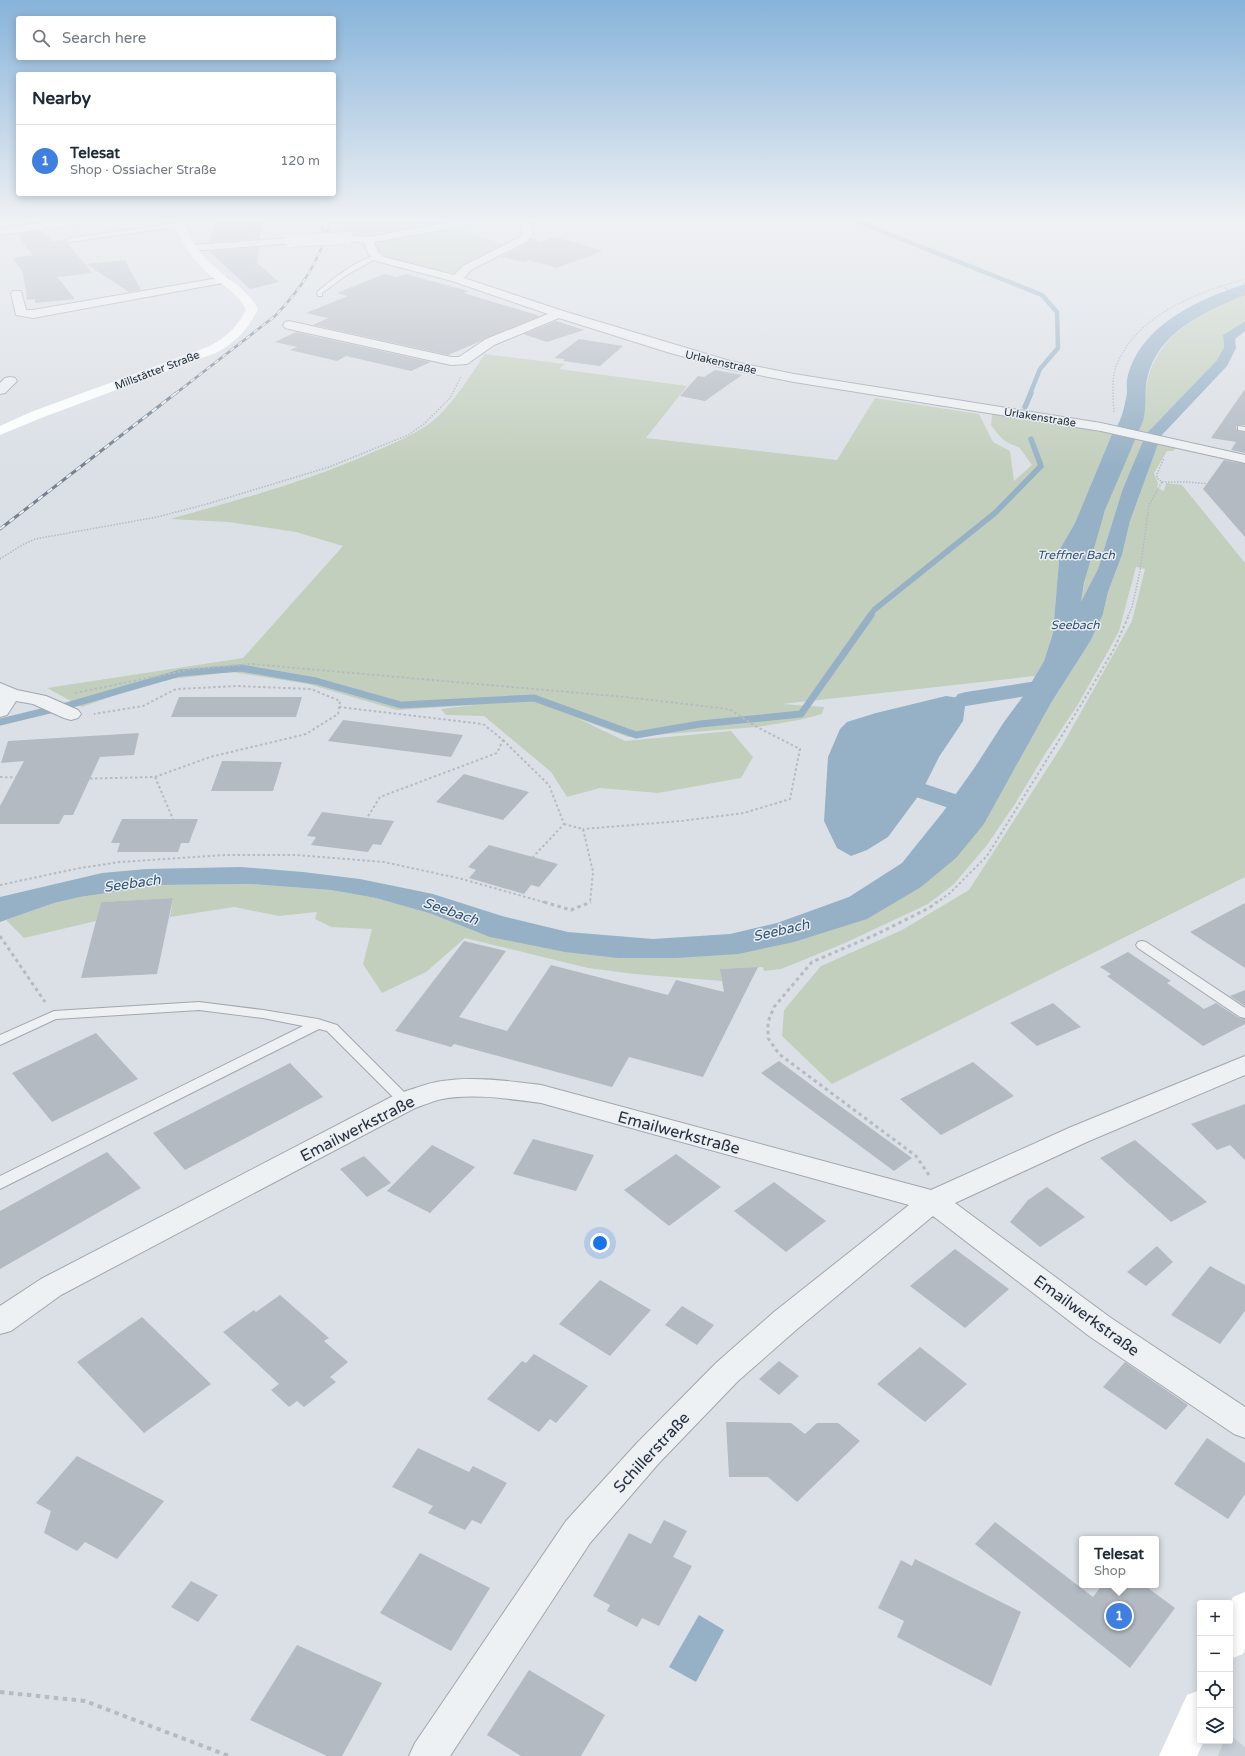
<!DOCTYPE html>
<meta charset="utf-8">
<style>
body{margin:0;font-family:"Varela Round",sans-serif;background:#f6f6f7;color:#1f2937}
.controls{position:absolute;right:12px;bottom:12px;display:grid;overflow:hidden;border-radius:4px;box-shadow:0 2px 10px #0003}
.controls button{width:36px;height:36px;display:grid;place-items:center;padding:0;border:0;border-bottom:1px solid #e0e1e3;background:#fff;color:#1f2937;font:20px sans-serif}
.you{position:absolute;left:600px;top:1243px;width:14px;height:14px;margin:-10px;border:3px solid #fff;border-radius:50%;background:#1a73e8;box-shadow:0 0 0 6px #1a73e833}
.badge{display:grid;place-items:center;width:26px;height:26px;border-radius:50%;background:#cb4060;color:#fff;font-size:13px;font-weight:700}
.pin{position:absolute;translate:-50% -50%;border:2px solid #fff;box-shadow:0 1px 4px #0006}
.popup{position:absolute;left:1079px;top:1536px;width:80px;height:52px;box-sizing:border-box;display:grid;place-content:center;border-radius:4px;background:#fff;filter:drop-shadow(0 1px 3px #0005);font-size:13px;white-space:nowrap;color:#747a83}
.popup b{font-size:15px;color:#1f2937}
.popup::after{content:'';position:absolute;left:50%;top:100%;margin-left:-8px;border:8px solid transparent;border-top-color:#fff}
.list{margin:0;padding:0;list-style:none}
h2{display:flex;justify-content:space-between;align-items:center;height:52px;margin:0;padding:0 16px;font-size:17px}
h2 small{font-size:13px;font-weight:400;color:#747a83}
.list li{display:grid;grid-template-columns:26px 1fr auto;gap:12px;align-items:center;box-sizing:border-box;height:72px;padding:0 16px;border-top:1px solid #e0e1e3}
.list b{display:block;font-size:15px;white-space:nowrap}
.list p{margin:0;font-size:13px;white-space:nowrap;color:#747a83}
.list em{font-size:13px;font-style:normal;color:#747a83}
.icon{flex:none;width:22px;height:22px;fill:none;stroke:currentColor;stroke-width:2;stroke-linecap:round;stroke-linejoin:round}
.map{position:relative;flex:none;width:1245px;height:1756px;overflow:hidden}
.search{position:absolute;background:#fff;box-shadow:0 2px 10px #0003;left:16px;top:16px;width:320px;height:44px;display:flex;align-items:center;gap:10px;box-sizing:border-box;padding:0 14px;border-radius:4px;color:#747a83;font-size:15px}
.panel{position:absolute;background:#fff;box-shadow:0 2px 10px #0003;left:16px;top:72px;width:320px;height:124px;border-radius:4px}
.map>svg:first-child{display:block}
.built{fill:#c9cfd7}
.green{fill:#c3cfbd}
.water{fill:#96b1c6}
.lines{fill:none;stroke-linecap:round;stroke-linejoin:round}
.stream-far2{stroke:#96b1c6;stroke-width:4.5}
.stream-far1{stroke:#96b1c6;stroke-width:5.5}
.stream{stroke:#96b1c6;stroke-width:7}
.canal{fill:#96b1c6;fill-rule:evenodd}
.building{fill:#b3bac2}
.lane-casing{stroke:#a1a7af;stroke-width:2}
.street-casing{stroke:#a1a7af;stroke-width:2}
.path-far3{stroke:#b6bbc0;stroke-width:1.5;stroke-dasharray:1.5 1.5;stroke-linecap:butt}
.path-far2{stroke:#b6bbc0;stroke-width:2;stroke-dasharray:2.5 2.5;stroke-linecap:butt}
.path-far1{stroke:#b6bbc0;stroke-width:3;stroke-dasharray:3.5 3.5;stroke-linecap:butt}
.path{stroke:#b6bbc0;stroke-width:4;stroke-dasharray:4.5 4.5;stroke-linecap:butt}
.lane{fill:#eef1f4;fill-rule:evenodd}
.street{fill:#eef1f4;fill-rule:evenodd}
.secondary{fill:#fff;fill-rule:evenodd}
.rail-far1-casing{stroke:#75818f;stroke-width:2.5}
.rail-casing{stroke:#75818f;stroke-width:3}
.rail-far1{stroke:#eaeff4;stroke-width:1.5;stroke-dasharray:5;stroke-linecap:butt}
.rail{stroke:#eaeff4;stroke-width:2;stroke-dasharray:6;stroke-linecap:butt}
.street-bridge-casing{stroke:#a1a7af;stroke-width:13;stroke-linecap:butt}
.street-bridge{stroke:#eef1f4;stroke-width:12}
.labels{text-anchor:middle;stroke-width:3;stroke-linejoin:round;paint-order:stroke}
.far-street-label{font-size:11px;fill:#262f3b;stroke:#eaeff4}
.far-water-label{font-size:12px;font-style:italic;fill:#31516e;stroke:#eaeff4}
.water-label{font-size:14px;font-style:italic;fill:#31516e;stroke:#eaeff4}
.near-street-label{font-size:16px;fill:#262f3b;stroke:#eaeff4}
</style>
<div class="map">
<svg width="1245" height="1756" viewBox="0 0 1245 1756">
<rect width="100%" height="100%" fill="#dbe0e6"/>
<path class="built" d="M1230 1735 1245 1747V1756H1218L1224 1741H1230Z"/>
<path class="green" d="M339 221 465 222 373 237 336 236Z
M451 227 505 245 453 278C429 271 398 267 378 251L376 244 379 241Z
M1245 295V321L1223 335 1224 347 1217 360 1146 434 1138 432C1147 412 1143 397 1148 378 1160 332 1205 311 1245 295Z
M485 354 565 364 559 369 687 386 646 438 837 460 875 398 979 414 993 442 1010 451 1014 481 1032 465 1019 447C1004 443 1000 437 991 425L992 414 1054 423 1112 434 1075 523 1060 549 1053 633 1044 661 1035 676 782 704 824 707 822 714 799 720 757 727 628 737 577 718 625 741 731 731 753 757 741 778 658 793 600 788 567 797 551 772 484 716 446 715 441 709 474 705 397 710 308 684 232 672 172 679 124 692 82 707 47 688 243 658 343 546 296 532 228 522 170 519C238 500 306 482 371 453 390 445 409 437 426 426 450 410 469 377 485 354Z
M1134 439 1143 441 1135 464 1122 491 1098 569 1082 602H1081C1086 572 1094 539 1105 510 1113 486 1125 463 1134 439Z
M1158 444 1176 448 1173 451H1167L1154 473 1158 484 1157 488 1164 491 1166 483 1182 485 1245 563V877L832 1084 782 1036 784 1010 821 966 902 930 969 890 1063 744 1132 621 1145 569 1136 567 1119 631 1106 655 1077 706 1045 754 1015 804 987 845 954 884 928 904 845 943 781 969 764 971 763 967 721 969 722 981 634 974 588 968 465 938 426 972 382 993 363 964 372 929 331 927 315 919 317 912 279 916 234 907 170 917 173 898 101 902 96 921 24 938 6 920 54 903 80 897 162 885 250 884 331 890 376 898 432 914 618 958 794 942 984 824 1051 703 1091 640 1103 614 1108 592 1122 555 1130 521Z"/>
<path class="water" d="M1245 284V295C1206 311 1157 332 1147 379 1144 393 1147 407 1143 421L1105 510 1084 583 1081 602 1098 569 1122 491 1146 434 1217 360 1224 347 1223 335 1245 321V331L1235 339 1236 348 1227 366 1161 436 1130 521 1122 555 1108 592 1103 614 1091 640 1051 703 984 824 956 858 921 887 867 919 794 942 738 954 676 958H618L565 952 490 937 432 914 376 898 331 890 250 884 162 885 80 897 54 903 0 922V897L102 873 146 869 241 867 303 872 360 879 433 894 502 916 568 932 653 939 730 934 777 923 849 897 902 863 943 812 975 767 1004 722 1024 695 1044 661 1053 633 1060 549 1075 523 1112 434C1120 424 1124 410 1126 398 1128 392 1126 385 1127 380 1138 326 1199 299 1245 284Z
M946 696 966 699 963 721 939 757 922 791 888 837 867 850 851 856 837 848 824 821 828 757 840 729 847 722 876 713Z
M699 1615 724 1630 696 1682 669 1667Z"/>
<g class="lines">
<path class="stream-far2" d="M856 221 1042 295 1057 312 1058 348 1040 369 1030 394"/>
<path class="stream-far1" d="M1025 407 1031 393
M870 616 874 610 995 513 1041 466 1031 439"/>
<path class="stream" d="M0 722 66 706 180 673 241 668 316 681 401 705 534 698 636 735 700 724 801 714 871 615"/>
<path class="canal" d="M1043 680 1051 682 1054 687 1051 692 966 706 958 704 954 699 958 694 966 692Z
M922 783 976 801 980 806 976 811 967 814 913 796 909 791 913 786Z"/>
</g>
<path class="building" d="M216 221H262L260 239 209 242Z
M42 231 52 241 65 240 92 273 57 277 75 299 35 303V299L27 300 23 273 13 258 33 255 17 234Z
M555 237 603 251 557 268 529 260 524 262 501 257 529 242 532 238 540 242Z
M259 247 257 263 279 282 250 289 209 251Z
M125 260 141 290 129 292 86 264Z
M384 274 397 277 406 274 469 291 464 293 540 316 448 355 313 325 328 318 306 313 348 296 337 293Z
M556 321 584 330 547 342 523 334Z
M296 332 431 362 411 371 346 356 337 361 290 350 297 347 275 342Z
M579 339 623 346 600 366 563 361 565 359 554 358Z
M715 370 742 375 705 401 680 396 698 376 704 377Z
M1245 389V425H1238L1236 426 1237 431 1245 432V453L1231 450 1236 442 1211 438Z
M1224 460 1245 464V537L1203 489Z
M179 697H302L296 717H171Z
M343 720 463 735 451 757 328 741Z
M139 733 134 755 100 757 73 815H64L59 824H0V806L24 761 1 763 8 741Z
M222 761 282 762 273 791H211Z
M464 774 529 792 503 820 436 802Z
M322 812 367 818 394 821 381 845 373 844 368 852 311 845 316 837 307 836Z
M122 819H198L189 843H181L178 852H117L120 843H111Z
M489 845 533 857 558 864 539 887 531 885 524 894 469 878 476 870 468 867Z
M173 898 157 974 81 978 101 902Z
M1245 903V968L1190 932Z
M464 941 506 951 459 1017 507 1031 551 965 668 995 676 980 724 992 720 969 758 967 703 1077 629 1057 612 1087 454 1044 451 1047 395 1031Z
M1128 952 1171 981 1167 983 1204 1009 1216 1003 1239 1018 1245 1019V1024L1203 1046 1107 976 1111 974 1100 967Z
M1245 990V1006L1230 996Z
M1053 1003 1081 1027 1037 1046 1010 1023Z
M96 1033 138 1079 52 1122 12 1073Z
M779 1061 822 1093 912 1158 894 1171 761 1073Z
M973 1062 1014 1096 941 1135 900 1099Z
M290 1063 323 1097 185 1170 153 1133Z
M1245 1104V1160L1230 1145 1217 1150 1191 1124Z
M533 1139 594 1155 576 1191 513 1174Z
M1135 1140 1207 1202 1171 1222 1100 1158Z
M432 1145 475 1167 430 1213 387 1191Z
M107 1152 141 1188 0 1269V1211Z
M676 1154 721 1187 669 1226 624 1190Z
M364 1156 391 1183 367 1197 340 1169Z
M774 1182 826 1221 786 1252 734 1211Z
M1047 1187 1085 1217 1040 1247 1010 1222 1028 1200Z
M1157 1246 1173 1262 1146 1286 1127 1272Z
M955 1249 1009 1289 965 1328 910 1286Z
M1210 1266 1245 1285V1311L1220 1344 1171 1315Z
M600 1280 651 1310 610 1356 559 1324Z
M280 1295 329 1338 324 1341 348 1362 330 1377 336 1382 304 1407 297 1401 289 1407 271 1390 279 1384 223 1332 254 1310 256 1312Z
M682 1306 714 1325 697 1345 665 1325Z
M142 1317 211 1384 144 1433 77 1362Z
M920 1347 967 1384 925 1422 877 1384Z
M534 1354 588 1386 556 1423 550 1419 539 1432 487 1399 522 1361 526 1363Z
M779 1361 799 1376 779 1395 759 1379Z
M1125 1362 1188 1405 1166 1430 1103 1387Z
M726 1422 791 1423 805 1434 817 1423H838L860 1441 797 1502 768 1477H729Z
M1207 1438 1245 1463V1494L1228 1519 1174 1484Z
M418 1448 469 1472 473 1466 507 1483 481 1524 472 1520 465 1530 428 1513 433 1506 392 1487Z
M77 1456 164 1501 117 1559 85 1542 77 1551 44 1533 51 1511 36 1503Z
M664 1520 687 1531 673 1557 692 1566 659 1626 642 1618 637 1627 607 1611 610 1605 593 1596 629 1533 651 1544Z
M995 1522 1093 1597 1102 1585H1144L1175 1608 1130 1668 975 1544Z
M420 1553 490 1588 451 1651 380 1613Z
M915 1559 1021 1612 991 1686 897 1637 904 1621 878 1608 901 1560 912 1566Z
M191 1581 218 1595 198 1622 171 1607Z
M297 1645 382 1683 342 1756H327L250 1720Z
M529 1670 605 1715 581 1756H521L487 1735Z"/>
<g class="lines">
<g class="lane-casing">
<path id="lane" d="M179 223 182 225 181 226 70 242 67 240 70 238Z
M375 255 378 257 377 258 348 274 322 293V296H318L317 292C334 278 354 262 375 255Z
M1238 426 1245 427V431L1238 430Z
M1142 941 1146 942 1245 1008V1018L1240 1017 1138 948 1136 945 1138 942Z
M199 1002 263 1010 318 1019 337 1025 413 1101 411 1105 406 1106 401 1105 327 1031 319 1029 0 1189V1176L303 1026 263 1018 199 1010 56 1019 0 1045V1035L54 1011Z"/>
</g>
<g class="street-casing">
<path id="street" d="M57 221H87L82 224 0 235V229Z
M455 221H479L474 224 374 242 378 252 384 257 454 275 463 266 520 237 523 233 522 227 517 221H528L532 227 533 233 528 241 471 270 464 278 563 311 730 361 794 374 1101 423 1245 455V463L1101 431 794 382 728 369 667 352 559 318 494 345 467 364 451 365 289 329 285 328 283 325 285 322 289 321 451 357H459L486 339 548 314 452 281 376 261 368 253 364 243 347 241 342 238 347 235 368 237Z
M291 238 296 241 295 243 192 251 187 248 192 245Z
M224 277 228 278 230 280 228 282 33 318 16 315 11 293 13 291H21L26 310H33Z
M10 377 15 378 17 381 5 393 0 394V383L5 378Z
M0 683 17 690 46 696 78 710 81 714 78 718 71 720 64 718 33 704 16 701 7 715 0 717Z
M1245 1056V1075L1089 1141 955 1203 1111 1318 1245 1407V1438L1234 1434 1089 1336 933 1216 796 1330 738 1381 659 1463 590 1543 450 1756H409L415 1743 566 1521 637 1443 716 1363 774 1312 909 1205 541 1103C509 1099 474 1093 442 1099 433 1101 424 1105 415 1108L61 1295 11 1331 0 1334V1306L41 1279 397 1094C411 1090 427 1083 442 1081 474 1076 508 1081 541 1085L931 1190 1071 1127Z"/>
</g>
<path class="path-far3" d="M1218 286 1245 294
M1114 412C1113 397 1111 378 1117 364 1137 315 1198 292 1245 279
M1162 482H1187L1245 487
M0 559 22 545 35 539 157 517 207 504 329 467 408 435 424 424 450 398 461 377
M1128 616 1132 607 1140 571 1149 505 1162 482 1157 478V474L1164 458"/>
<path class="path-far2" d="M75 693 192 669 251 664 625 697 729 709 757 727 800 749 790 799 744 813 681 821 583 829
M339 707 483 724 503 740 497 753 380 797 367 818
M503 740 549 785 564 824 533 857
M0 777 70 779 155 777 210 757 306 734 338 714 340 701 311 689 236 686 176 689 143 706 94 714
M155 777 173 819
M564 824 583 829 593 872 590 903
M0 885 80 868 120 862 225 855H296L384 862 462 879 547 903
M936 903 950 893 987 856 1087 695 1114 649 1129 615"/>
<path class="path-far1" d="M544 902 571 910 591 902
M0 936 45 1002
M929 1175 916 1156 779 1054 768 1038V1022L774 1007 812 962 877 934 929 908 937 902"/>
<path class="path" d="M0 1692 85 1701 229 1756"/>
<use href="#lane" class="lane"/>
<use href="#street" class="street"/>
<path class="secondary" d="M173 221H183C190 241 202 257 219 271 234 283 248 291 258 309 249 328 237 341 218 352L41 418 0 435V426L31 412 210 346C226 337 238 327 246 309 238 293 223 286 210 275 193 261 180 242 173 221Z
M1245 1592V1649L1243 1654 1230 1659V1603L1233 1597Z
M1200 1690V1741H1204L1197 1756H1159L1187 1695Z"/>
<g class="rail-far1-casing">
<path id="rail-far1" d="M321 221 323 230
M175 394 275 316C302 288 321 259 330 221"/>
</g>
<g class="rail-casing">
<path id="rail" d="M0 529 176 393"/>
</g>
<use href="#rail-far1" class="rail-far1"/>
<use href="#rail" class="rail"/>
<g class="street-bridge-casing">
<path id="street-bridge" d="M291 241 347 238"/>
</g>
<use href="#street-bridge" class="street-bridge"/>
</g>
<linearGradient id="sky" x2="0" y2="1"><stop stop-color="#87b3da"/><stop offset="0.47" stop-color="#eff1f4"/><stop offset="1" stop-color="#eff1f4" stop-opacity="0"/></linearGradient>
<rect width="1245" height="467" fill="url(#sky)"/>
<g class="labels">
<g class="far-street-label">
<text transform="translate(721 362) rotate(13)" y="4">Urlakenstraße</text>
<text transform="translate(157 370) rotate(-21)" y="4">Millstätter Straße</text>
<text transform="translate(1040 417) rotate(9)" y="4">Urlakenstraße</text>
</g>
<g class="far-water-label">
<text x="1076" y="559">Treffner Bach</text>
<text x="1075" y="629">Seebach</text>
</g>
<g class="water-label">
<text transform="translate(132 883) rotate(-8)" y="5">Seebach</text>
<text transform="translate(451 911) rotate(19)" y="5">Seebach</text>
<text transform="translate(781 930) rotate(-13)" y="5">Seebach</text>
</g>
<g class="near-street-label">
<text transform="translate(357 1128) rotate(-27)" y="6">Emailwerkstraße</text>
<text transform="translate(679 1132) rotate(15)" y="6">Emailwerkstraße</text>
<text transform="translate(1087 1315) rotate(36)" y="6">Emailwerkstraße</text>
<text transform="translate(651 1452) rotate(-47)" y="6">Schillerstraße</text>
</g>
</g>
</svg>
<div class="controls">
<button>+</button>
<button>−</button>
<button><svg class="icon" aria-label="locate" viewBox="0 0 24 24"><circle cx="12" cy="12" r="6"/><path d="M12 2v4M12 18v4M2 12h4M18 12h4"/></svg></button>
<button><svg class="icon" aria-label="layers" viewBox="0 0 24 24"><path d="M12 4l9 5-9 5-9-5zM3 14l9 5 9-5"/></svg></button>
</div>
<div class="you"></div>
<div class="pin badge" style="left:1119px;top:1616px;background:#3f7fe0">1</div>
<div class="popup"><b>Telesat</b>Shop</div>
<div class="search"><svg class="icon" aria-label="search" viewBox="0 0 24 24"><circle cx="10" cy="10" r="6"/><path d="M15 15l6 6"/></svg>Search here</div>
<section class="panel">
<h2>Nearby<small></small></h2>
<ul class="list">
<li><span class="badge" style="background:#3f7fe0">1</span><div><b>Telesat</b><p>Shop · Ossiacher Straße</p></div><em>120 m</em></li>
</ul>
</section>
</div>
